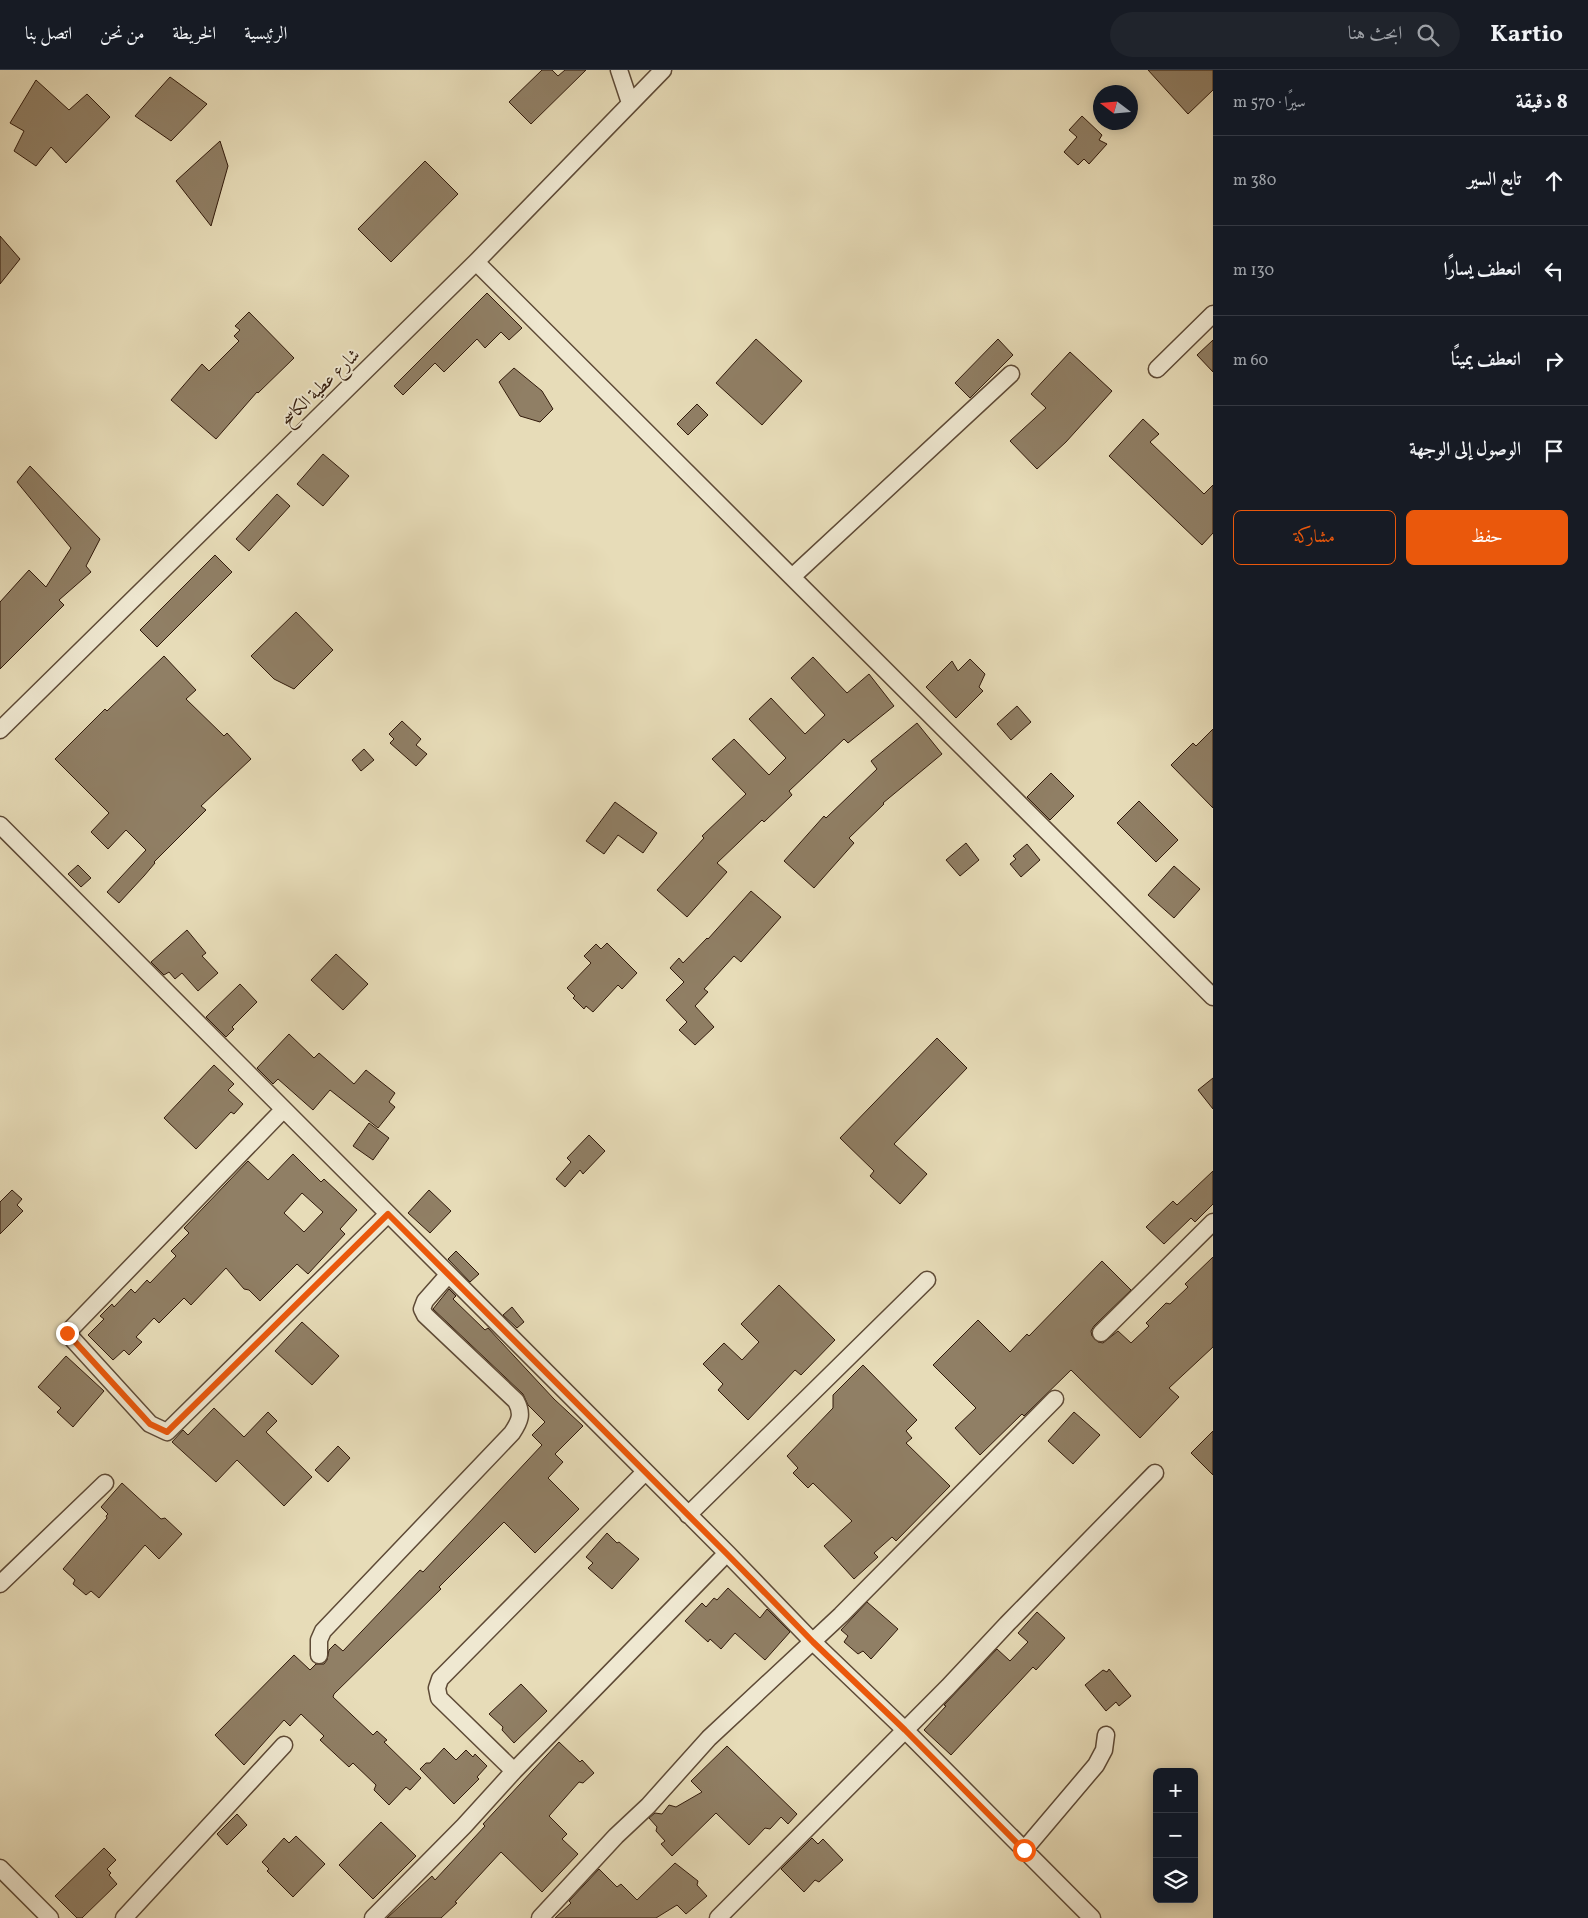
<!DOCTYPE html>
<html lang="ar">
<meta charset="utf-8">
<style>
body{margin:0;font-family:Vollkorn,Amiri,serif;background:#20242c;color:#f1f3f6;direction:rtl}
.controls{position:absolute;right:15px;bottom:15px;display:grid;overflow:hidden;border-radius:8px;box-shadow:0 2px 12px #0003}
.controls button{width:45px;height:45px;display:grid;place-items:center;padding:0;border:0;border-bottom:1px solid #363941;background:#171b24;color:#f1f3f6;font:25px sans-serif}
.compass{position:absolute;left:1093px;top:15px;width:45px;height:45px;border-radius:50%;background:#171b24;box-shadow:0 2px 12px #0003;rotate:286deg}
.stop{position:absolute;width:15px;height:15px;margin:-11px;border:4px solid #ea580c;border-radius:50%;background:#fff}
.stop.end{background:#ea580c;border-color:#fff;box-shadow:0 1px 5px #0008}
.list{margin:0;padding:0;list-style:none}
h2{display:flex;justify-content:space-between;align-items:center;height:65px;margin:0;padding:0 20px;font-size:21px}
h2 small{font-size:16px;font-weight:400;color:#9ea1a6}
.list li{display:grid;grid-template-columns:32px 1fr auto;gap:15px;align-items:center;box-sizing:border-box;height:90px;padding:0 20px;border-top:1px solid #363941}
.list b{display:block;font-size:19px;white-space:nowrap}
.list em{font-size:16px;font-style:normal;color:#9ea1a6}
.actions{display:flex;gap:10px;padding:15px 20px}
.actions a{flex:1;padding:11px 0;border:1px solid #ea580c;border-radius:8px;text-align:center;font-size:18px;color:#ea580c}
.actions .main{background:#ea580c;color:#fff}
.icon{flex:none;width:28px;height:28px;fill:none;stroke:currentColor;stroke-width:2;stroke-linecap:round;stroke-linejoin:round}
.map{position:relative;flex:none;width:1213px;height:1848px;overflow:hidden;direction:ltr}
header{display:flex;align-items:center;gap:30px;box-sizing:border-box;height:70px;padding:0 25px;background:#171b24;border-bottom:1px solid #363941}
header strong{font-size:24px}
nav{display:flex;gap:28px;margin-inline-start:auto;font-size:18px}
.search{width:350px;height:45px;background:#20242c;display:flex;align-items:center;gap:12px;box-sizing:border-box;padding:0 18px;border-radius:28px;color:#9ea1a6;font-size:19px}
main{display:flex}
aside{flex:1;background:#171b24}
.map>svg:first-child{display:block}
.building{fill:#907f65;stroke:#311a0b;fill-rule:evenodd}
.lines{fill:none;stroke-linecap:round;stroke-linejoin:round}
.minor-casing{stroke:#5e4a36;stroke-width:19}
.minor{stroke:#efe8d1;stroke-width:16}
.route{stroke:#ea580c;stroke-width:6}
.labels{text-anchor:middle;stroke-width:4;stroke-linejoin:round;paint-order:stroke}
.street-label{font-size:18px;fill:#311a0b;stroke:#efe8d1}
</style>
<header>
<strong>Kartio</strong>
<div class="search"><svg class="icon" aria-label="search" viewBox="0 0 24 24"><circle cx="10" cy="10" r="6"/><path d="M15 15l6 6"/></svg>ابحث هنا</div>
<nav><a>الرئيسية</a><a>الخريطة</a><a>من نحن</a><a>اتصل بنا</a></nav>
</header>
<main>
<aside>
<h2>8 دقيقة<small>سيرًا · 570 m</small></h2>
<ul class="list">
<li><svg class="icon" aria-label="ahead" viewBox="0 0 24 24"><path d="M12 20V5M6 11l6-6 6 6"/></svg><div><b>تابع السير</b></div><em>380 m</em></li>
<li><svg class="icon" aria-label="left" viewBox="0 0 24 24"><path d="M17 20v-9H6M10 6l-5 5 5 5"/></svg><div><b>انعطف يسارًا</b></div><em>130 m</em></li>
<li><svg class="icon" aria-label="right" viewBox="0 0 24 24"><path d="M7 20v-9h11M14 6l5 5-5 5"/></svg><div><b>انعطف يمينًا</b></div><em>60 m</em></li>
<li><svg class="icon" aria-label="arrive" viewBox="0 0 24 24"><path d="M6 21V4h12l-3 4 3 4H6"/></svg><div><b>الوصول إلى الوجهة</b></div></li>
</ul>
<div class="actions"><a class="main">حفظ</a><a>مشاركة</a></div>
</aside>
<div class="map">
<svg width="1213" height="1848" viewBox="0 0 1213 1848">
<rect width="100%" height="100%" fill="#e7dcb8"/>
<filter id="stains"><feTurbulence type="fractalNoise" baseFrequency=".004" numOctaves="4"/><feColorMatrix values="0 0 0 0 .2 0 0 0 0 .09 0 0 0 0 .02 0 0 0 .5 -.17"/></filter>
<radialGradient id="worn" r=".72"><stop offset=".6" stop-color="#630" stop-opacity="0"/><stop offset="1" stop-color="#630" stop-opacity=".3"/></radialGradient>
<path class="building" d="M542 0H552L558 6 565 0H586L531 54 509 32Z
M1148 0H1213V20L1188 44Z
M170 7 207 34 171 71 135 46Z
M36 10 69 40 87 24 110 47 66 93 51 77 36 96 14 81 24 61 10 53Z
M1082 46 1102 65 1099 70 1107 74 1089 94 1084 89 1078 95 1064 82 1077 67 1069 60Z
M220 71 228 96 211 156 176 111Z
M425 91 458 124 391 192 358 159Z
M0 166 20 189 0 214Z
M487 223 522 258 509 270 501 262 485 278 477 269 444 302 435 293 403 325 394 316Z
M249 242 294 288 258 323 257 322 216 369 171 330 202 294 209 301 239 271 234 266 240 260 235 256Z
M756 269 802 311 762 355 716 313Z
M998 269 1013 285 970 328 955 313Z
M1213 270V302L1197 285Z
M1070 282 1112 321 1066 372 1037 399 1010 371 1046 338 1031 324Z
M514 298 542 321 553 339 540 352 520 346 499 312Z
M697 334 708 345 688 365 677 354Z
M1143 349 1159 364 1150 372 1204 424 1213 415V463L1202 475 1109 386Z
M323 384 349 406 323 436 297 414Z
M30 396 100 469 86 496 91 502 59 530 64 535 0 599V532L29 500 46 517 71 478 17 412Z
M277 424 290 436 249 481 236 469Z
M215 485 232 502 157 577 140 560Z
M296 542 333 580 294 619 274 609 251 586Z
M164 586 196 620 186 629 224 666 227 663 251 689 201 736 206 740 154 792 155 793 144 806 119 833 107 822 146 780 126 760 108 779 91 762 109 743 55 689 105 639 107 641Z
M813 587 847 623 869 604 894 636 848 673 844 669 789 721 792 725 764 752 762 750 717 793 727 802 687 847 657 820 704 768 702 766 746 724 712 689 734 669 769 705 786 688 749 649 771 628 805 664 825 645 791 608Z
M970 589 985 604 979 617 983 621 956 648 926 617 952 591 958 601Z
M1017 636 1031 652 1011 670 997 654Z
M402 651 421 669 416 675 427 684 416 696 390 673 394 669 389 664Z
M917 653 942 684 883 733 884 734 849 768 854 773 814 818 784 791 824 746 826 748 877 699 871 691Z
M1213 659V738L1171 695 1193 673 1196 676Z
M364 679 374 690 361 701 352 690Z
M1051 703 1074 726 1050 750 1027 727Z
M1139 731 1178 770 1156 792 1117 753Z
M615 732 657 763 643 783 618 765 604 784 586 771Z
M966 773 979 790 960 806 946 790Z
M1027 774 1040 790 1021 807 1010 794 1016 789 1013 786Z
M78 795 91 808 81 817 68 804Z
M1174 796 1200 819 1174 848 1148 825Z
M751 821 781 847 741 892 734 886 704 919 708 922 695 936 714 957 695 975 679 960 687 952 666 930 684 912 670 898 679 888 683 893 707 868 708 869Z
M187 860 206 883 202 886 218 903 198 921 182 903 175 909 169 902 164 905 151 892Z
M607 873 637 903 622 919 618 915 593 942 586 936 584 939 573 928 575 926 567 918 591 893 584 886 596 874 601 879Z
M336 884 368 914 343 940 311 910Z
M240 914 257 932 232 957 234 959 226 967 206 947Z
M289 964 314 988 319 983 354 1014 366 1000 395 1023 389 1032 395 1037 378 1058 330 1020 313 1040 278 1009 273 1014 257 998Z
M937 968 967 998 894 1074 927 1104 900 1134 870 1106 874 1101 840 1068Z
M214 995 234 1014 228 1020 243 1034 234 1044 231 1042 196 1079 164 1048Z
M1213 1008V1039L1198 1020Z
M369 1053 389 1068 373 1090 353 1076Z
M589 1065 605 1081 583 1104 580 1100 565 1117 556 1109 571 1092 567 1088Z
M293 1084 321 1112 324 1109 357 1140 340 1159 345 1164 308 1204 297 1194 260 1231 249 1220 244 1219 226 1198 191 1235 184 1228 159 1253 154 1248 136 1267 142 1272 129 1285 124 1280 113 1290 88 1265 104 1249 100 1246 112 1234 114 1237 131 1219 135 1223 147 1210 150 1213 176 1186 171 1181 189 1163 184 1158 248 1091 268 1110ZM302 1123 323 1142 304 1162 284 1143Z
M1213 1101V1134L1195 1152 1191 1148 1164 1174 1146 1157 1173 1131 1177 1135Z
M12 1120 22 1129 17 1135 23 1141 0 1164V1132Z
M429 1120 451 1141 430 1163 408 1143Z
M456 1181 479 1204 470 1212 448 1189Z
M1213 1187V1277L1169 1318 1179 1327 1140 1368 1071 1300 1024 1346 1022 1344 980 1385 955 1358 976 1338 933 1295 978 1250 1010 1282 1027 1264 1029 1266 1102 1191 1131 1220 1094 1256 1091 1261 1092 1266 1098 1272 1103 1273 1118 1261 1131 1273 1149 1256 1146 1253 1166 1233 1170 1234 1188 1217 1185 1214Z
M779 1215 835 1270 801 1305 795 1300 748 1350 718 1320 723 1314 703 1294 724 1273 742 1290 759 1272 741 1254Z
M449 1219 456 1226 453 1229 485 1260 488 1258 554 1329 583 1356 555 1384 563 1392 548 1408 579 1439 535 1483 504 1452 439 1517 441 1519 334 1624 333 1627 373 1665 377 1661 387 1670 384 1672 421 1708 410 1720 406 1717 389 1735 374 1720 376 1715 353 1693 349 1697 320 1670 324 1666 301 1644 290 1656 284 1650 244 1695 215 1665 294 1585 310 1600 316 1594H324L327 1590 329 1580 335 1574 343 1581 420 1500 423 1502 542 1375 532 1365 545 1352 528 1335 523 1324 433 1239Z
M512 1237 524 1252 517 1258 503 1245Z
M302 1252 339 1286 312 1315 275 1281Z
M66 1286 104 1321 73 1357 57 1342 61 1338 38 1317Z
M863 1295 917 1350 906 1361 912 1368 906 1373 950 1416 896 1471 892 1467 874 1483 878 1487 854 1509 824 1476 852 1451 813 1413 808 1418 793 1403 798 1398 787 1386 833 1338V1325Z
M214 1338 244 1367 268 1342 277 1351 266 1362 312 1407 284 1436 237 1390 216 1412 172 1372 183 1360 188 1365Z
M1074 1342 1100 1365 1073 1394 1048 1371Z
M1213 1361V1405L1191 1383Z
M338 1376 350 1388 328 1412 315 1400Z
M122 1413 161 1449 165 1448 182 1464 159 1489 145 1475 99 1528 91 1521 86 1525 73 1514 75 1510 63 1499 107 1448 106 1446 108 1444 101 1437Z
M607 1463 617 1473 619 1472 639 1489 612 1519 588 1498 593 1493 586 1487Z
M728 1518 760 1548 767 1539 790 1562 765 1590 735 1563 721 1579 710 1569 708 1572 685 1551 702 1533 706 1537 714 1528 717 1530Z
M867 1532 898 1559 871 1589 863 1581 858 1584 844 1572 848 1566 841 1560Z
M1037 1542 1065 1568 1036 1600 1033 1597 951 1685 924 1660 946 1636 944 1635 997 1579 1010 1591 1028 1572 1018 1563Z
M1109 1599 1131 1626 1119 1636 1116 1632 1106 1641 1085 1615 1103 1600 1107 1602Z
M521 1614 547 1641 514 1673 502 1660 503 1657 489 1644Z
M559 1672 580 1692 582 1690 594 1703 583 1713 579 1712 549 1746 567 1764 562 1769 578 1784 542 1822 501 1782 455 1832 457 1833 441 1848H387L432 1806 435 1810 485 1756 483 1754Z
M727 1676 797 1744 788 1754 781 1747 770 1759 765 1758 749 1775 716 1743 672 1786 661 1774 665 1771 656 1761 657 1757 649 1748 655 1743 662 1744 669 1735 676 1737 702 1722 691 1711Z
M444 1678 456 1690 466 1680 473 1687 475 1684 487 1696 477 1707 479 1709 454 1734 420 1699 426 1693H430Z
M237 1744 247 1755 227 1775 217 1764Z
M381 1752 416 1786 373 1829 339 1795Z
M296 1766 325 1794 293 1827 267 1801 269 1799 262 1792 284 1768 289 1773Z
M812 1768 818 1774 823 1769 843 1790 819 1812 815 1810 804 1822 781 1799Z
M104 1778 116 1790 107 1799 111 1803 109 1805 117 1814 82 1848H77L55 1826Z
M675 1793 698 1811 697 1815 707 1826 686 1844 677 1835 656 1848H555L571 1833 569 1831 599 1799 617 1817 621 1814 637 1830Z"/>
<g class="lines">
<g class="minor-casing">
<path id="minor" d="M619 0 630 33
M476 192 1213 927
M1157 299 1213 244
M792 507 1011 304
M0 660 476 192 663 0
M0 755 727 1483 813 1572 905 1660 1092 1848
M283 1040 67 1263 150 1354 167 1362 388 1144
M1101 1263 1213 1152
M688 1445 927 1210
M0 1514 105 1413
M319 1585V1570L323 1561 512 1363C520 1351 523 1344 516 1331L425 1245 422 1239 425 1231 448 1205
M514 1701 439 1628 437 1618 440 1609 645 1402
M1024 1780 1096 1695 1104 1680 1106 1665
M0 1798 50 1848
M124 1848 284 1675
M373 1848 464 1756 514 1701 727 1483
M540 1848 616 1766 648 1736 709 1668 841 1545 1055 1329
M718 1848 948 1617 1007 1554 1155 1403"/>
</g>
<use href="#minor" class="minor"/>
</g>
<g class="lines">
<path class="route" d="M67 1263 150 1354 167 1362 388 1144 726 1483 813 1572 905 1660 1024 1780"/>
</g>
<g class="labels">
<g class="street-label">
<text transform="translate(320 317) rotate(-44)" y="6">شارع عطية الكاسح</text>
</g>
</g>
<rect width="100%" height="100%" filter="url(#stains)"/>
<rect width="100%" height="100%" fill="url(#worn)"/>
</svg>
<div class="controls">
<button>+</button>
<button>−</button>
<button><svg class="icon" aria-label="layers" viewBox="0 0 24 24"><path d="M12 4l9 5-9 5-9-5zM3 14l9 5 9-5"/></svg></button>
</div>
<svg class="compass" viewBox="-18 -18 36 36"><path d="M0-13l5 13h-10z" fill="#e53935"/><path d="M0 13l5-13h-10z" fill="#9ea1a6"/></svg>
<div class="stop" style="left:1024px;top:1780px"></div>
<div class="stop end" style="left:67px;top:1263px"></div>
</div>
</main>
